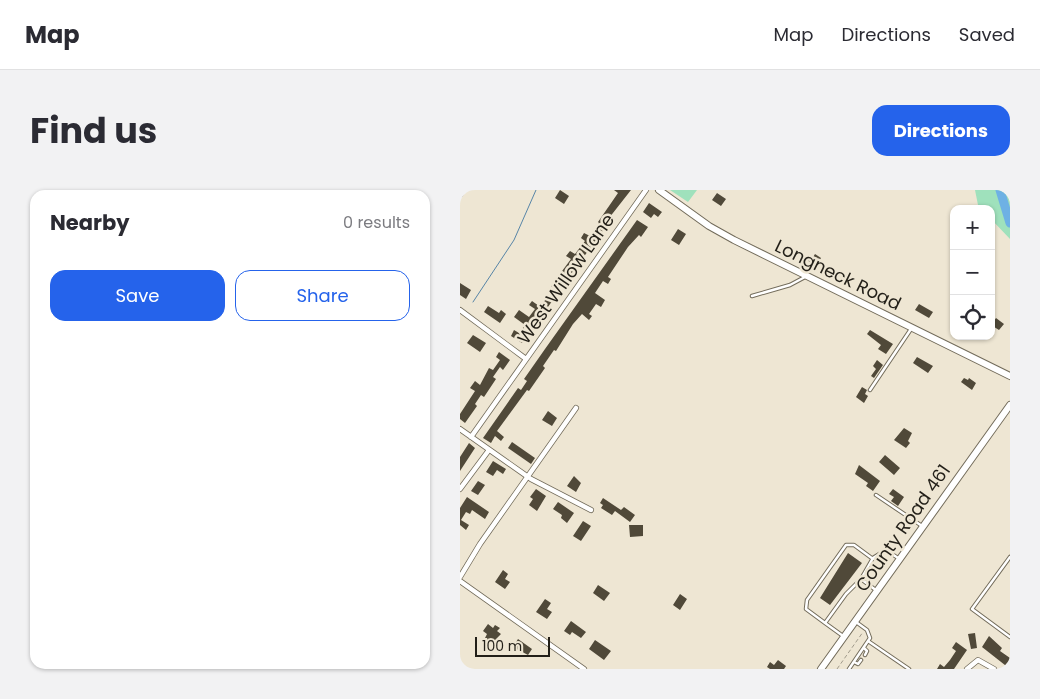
<!DOCTYPE html>
<meta charset="utf-8">
<style>
body{margin:0;font-family:Poppins,sans-serif;background:#f2f2f3;color:#2b2b33}
.controls{position:absolute;right:15px;top:15px;display:grid;overflow:hidden;border-radius:10px;box-shadow:0 1px 4px #0004}
.controls button{width:45px;height:45px;display:grid;place-items:center;padding:0;border:0;border-bottom:1px solid #e1e1e2;background:#fff;color:#2b2b33;font:25px sans-serif}
.scale{position:absolute;left:15px;bottom:12px;width:75px;box-sizing:border-box;padding-left:5px;border:2px solid #221f18;border-top:0;font-size:14px;line-height:18px;white-space:nowrap;color:#221f18;-webkit-text-stroke:4px #eee6d3;paint-order:stroke}
.list{margin:0;padding:0;list-style:none}
h2{display:flex;justify-content:space-between;align-items:center;height:65px;margin:0;padding:0 20px;font-size:21px}
h2 small{font-size:16px;font-weight:400;color:#7c7c81}
.actions{display:flex;gap:10px;padding:15px 20px}
.actions a{flex:1;padding:11px 0;border:1px solid #2563eb;border-radius:15px;text-align:center;font-size:18px;color:#2563eb}
.actions .main{background:#2563eb;color:#fff}
.icon{flex:none;width:28px;height:28px;fill:none;stroke:currentColor;stroke-width:2;stroke-linecap:round;stroke-linejoin:round}
.map{position:relative;flex:none;width:550px;height:479px;overflow:hidden;border-radius:15px}
header{display:flex;align-items:center;gap:30px;box-sizing:border-box;height:70px;padding:0 25px;background:#fff;border-bottom:1px solid #e1e1e2}
header strong{font-size:24px}
nav{display:flex;gap:28px;margin-inline-start:auto;font-size:18px}
.intro{display:flex;align-items:center;justify-content:space-between;box-sizing:border-box;height:120px;padding:0 30px}
h1{margin:0;font-size:35px}
.button{padding:12px 22px;border-radius:15px;background:#2563eb;color:#fff;font-size:18px;font-weight:700}
main{display:flex;gap:30px;padding:0 30px}
aside{flex:1;background:#fff;border-radius:15px;box-shadow:0 1px 4px #0004}
.map>svg:first-child{display:block}
.green{fill:#9fe1bc}
.lines{fill:none;stroke-linecap:round;stroke-linejoin:round}
.stream{stroke:#5785a7;stroke-width:1}
.river{stroke:#6eb1e4;stroke-width:9}
.building{fill:#504939}
.lane-casing{stroke:#736c5b;stroke-width:4.5}
.street-casing{stroke:#736c5b;stroke-width:6}
.secondary-casing{stroke:#736c5b;stroke-width:8}
.path{stroke:#a09a8b;stroke-width:1;stroke-dasharray:4 2.5;stroke-linecap:butt}
.lane{stroke:#fff;stroke-width:2.5}
.street{stroke:#fff;stroke-width:4.5}
.secondary{stroke:#fff;stroke-width:6}
.labels{text-anchor:middle;stroke-width:5;stroke-linejoin:round;paint-order:stroke}
.street-label{font-size:18px;fill:#221f18;stroke:#eee6d3}
</style>
<header>
<strong>Map</strong>
<nav><a>Map</a><a>Directions</a><a>Saved</a></nav>
</header>
<div class="intro"><h1>Find us</h1><a class="button">Directions</a></div>
<main>
<aside>
<h2>Nearby<small>0 results</small></h2>
<ul class="list">
</ul>
<div class="actions"><a class="main">Save</a><a>Share</a></div>
</aside>
<div class="map">
<svg width="550" height="479" viewBox="0 0 550 479">
<rect width="100%" height="100%" fill="#eee6d3"/>
<path class="green" d="M210 0H237L228 12Z
M515 0H550V49L531 29V19H522L518 15Z"/>
<g class="lines">
<path class="stream" d="M13 112 54 50 76 0"/>
<path class="river" d="M540 0 550 33"/>
</g>
<path class="building" d="M100 0 109 6 104 14 95 8Z
M154 0H171L142 37 144 39 137 49 108 88 106 86 100 95 103 96 62 153 51 146 54 140 59 143 65 135 54 127 59 120 69 127 75 119 69 115 72 111 79 116 83 113 94 98 91 96 111 69 106 66 110 61 115 64 125 51 121 48 124 43 130 46 139 33 138 32 158 3Z
M257 3 266 9 261 16 252 10Z
M189 13 202 22 198 27 194 24 191 28 183 22Z
M177 30 188 37 181 47 179 45 168 57 148 87 151 89 148 94 143 91 135 103 145 110 141 117 136 114 129 124 132 126 129 130 122 124 113 134 96 161 94 160 83 176 85 178 69 201 67 200 37 241 44 247 41 251 35 246 31 253 23 248 58 198 61 200 67 191 64 189 85 159Z
M218 39 226 44 219 55 211 50Z
M355 64 361 68 356 76 344 68 346 65 352 69Z
M0 93 11 100 6 109 0 105Z
M459 114 473 122 469 128 455 120Z
M28 116 39 123 41 120 46 124 40 133 24 122Z
M536 128 544 134 539 140 531 135Z
M410 140 433 154 426 164 418 159 421 155 407 144Z
M13 145 26 153 20 162 7 153Z
M39 162 50 170 43 180 40 177 33 187 36 189 24 207 21 205 15 214 17 216 5 233 0 229V224L15 201 10 198 15 191 20 195 29 178 33 180 40 170 36 167Z
M457 167 473 176 468 183 453 173Z
M417 170 423 175 414 188 411 186 416 179 413 176Z
M504 188 508 190 509 188 516 193 512 200 501 192Z
M402 197 407 200 405 204 408 206 404 213 396 207Z
M88 221 97 228 92 236 82 230Z
M444 238 452 243 448 251 450 253 446 258 434 250Z
M52 252 75 268 71 274 48 258Z
M9 253 15 258 0 281V267Z
M425 265 440 278 434 285 419 272Z
M33 271 46 279 43 284 37 280 33 286 26 282Z
M399 275 420 291 413 301 406 296 408 293 395 284Z
M114 286 121 293 116 302 107 296Z
M18 291 25 295 18 305 11 301Z
M76 299 86 306 77 321 69 315 73 309 70 307Z
M433 299 444 307 438 316 431 311 434 307 429 304Z
M7 307 29 322 25 329 12 320 10 324 6 322 1 330 9 335 6 340 0 335V318Z
M143 308 161 320 164 317 175 325 170 332 155 321 152 325 141 318 143 315 140 313Z
M98 312 114 323 107 333 101 328 102 325 93 319Z
M123 331 131 336 121 351 113 346Z
M169 335H183V346L170 347Z
M388 363 402 373 370 415 360 408Z
M43 380 48 384 45 389 50 392 45 399 35 392Z
M138 395 150 403 144 411 133 403Z
M220 404 227 409 220 420 213 415Z
M85 409 91 413 87 419 92 422 87 429 76 422Z
M111 431 126 442 121 448 112 442 110 445 104 441Z
M28 434 33 438 35 435 40 438 37 441 41 444 32 453 25 448 27 444 23 441Z
M515 443 517 458 511 459 508 444Z
M529 446 542 458 540 461 550 468V479L522 457Z
M58 449 72 459 68 465 53 457Z
M135 450 151 461 144 470 129 459Z
M496 452 507 460 494 479H477L480 474 484 477 490 470 496 461 492 458Z
M318 470 326 476 324 479H310L307 477 310 472 314 475Z"/>
<g class="lines">
<g class="lane-casing">
<path id="lane" d="M292 106 330 95 345 87
M410 200 451 139
M416 305 462 336
M550 367 512 419 550 447
M401 389 386 404 365 433 346 419 347 410 386 355H394L413 369
M417 401 401 389 413 368 426 360 438 368
M365 433 383 446
M408 451 449 479
M404 458 407 461 405 465
M394 472 398 474 401 470
M389 479 410 448 407 440 396 432"/>
</g>
<g class="street-casing">
<path id="street" d="M0 5 3 0
M0 120 66 169
M0 239 71 289 131 320
M11 247 186 0
M0 299 29 260
M0 387 20 354 116 218
M0 391 124 479
M507 479 518 470 534 479"/>
</g>
<g class="secondary-casing">
<path id="secondary" d="M199 0 249 36 274 50 550 186
M361 479 550 215"/>
</g>
<path class="path" d="M377 479 403 442"/>
<use href="#lane" class="lane"/>
<use href="#street" class="street"/>
<use href="#secondary" class="secondary"/>
</g>
<g class="labels">
<g class="street-label">
<text transform="translate(378 85) rotate(26)" y="6">Longneck Road</text>
<text transform="translate(106 89) rotate(-55)" y="6">West Willow Lane</text>
<text transform="translate(443 338) rotate(-55)" y="6">County Road 461</text>
</g>
</g>
</svg>
<div class="controls">
<button>+</button>
<button>−</button>
<button><svg class="icon" aria-label="locate" viewBox="0 0 24 24"><circle cx="12" cy="12" r="6"/><path d="M12 2v4M12 18v4M2 12h4M18 12h4"/></svg></button>
</div>
<div class="scale">100 m</div>
</div>
</main>
